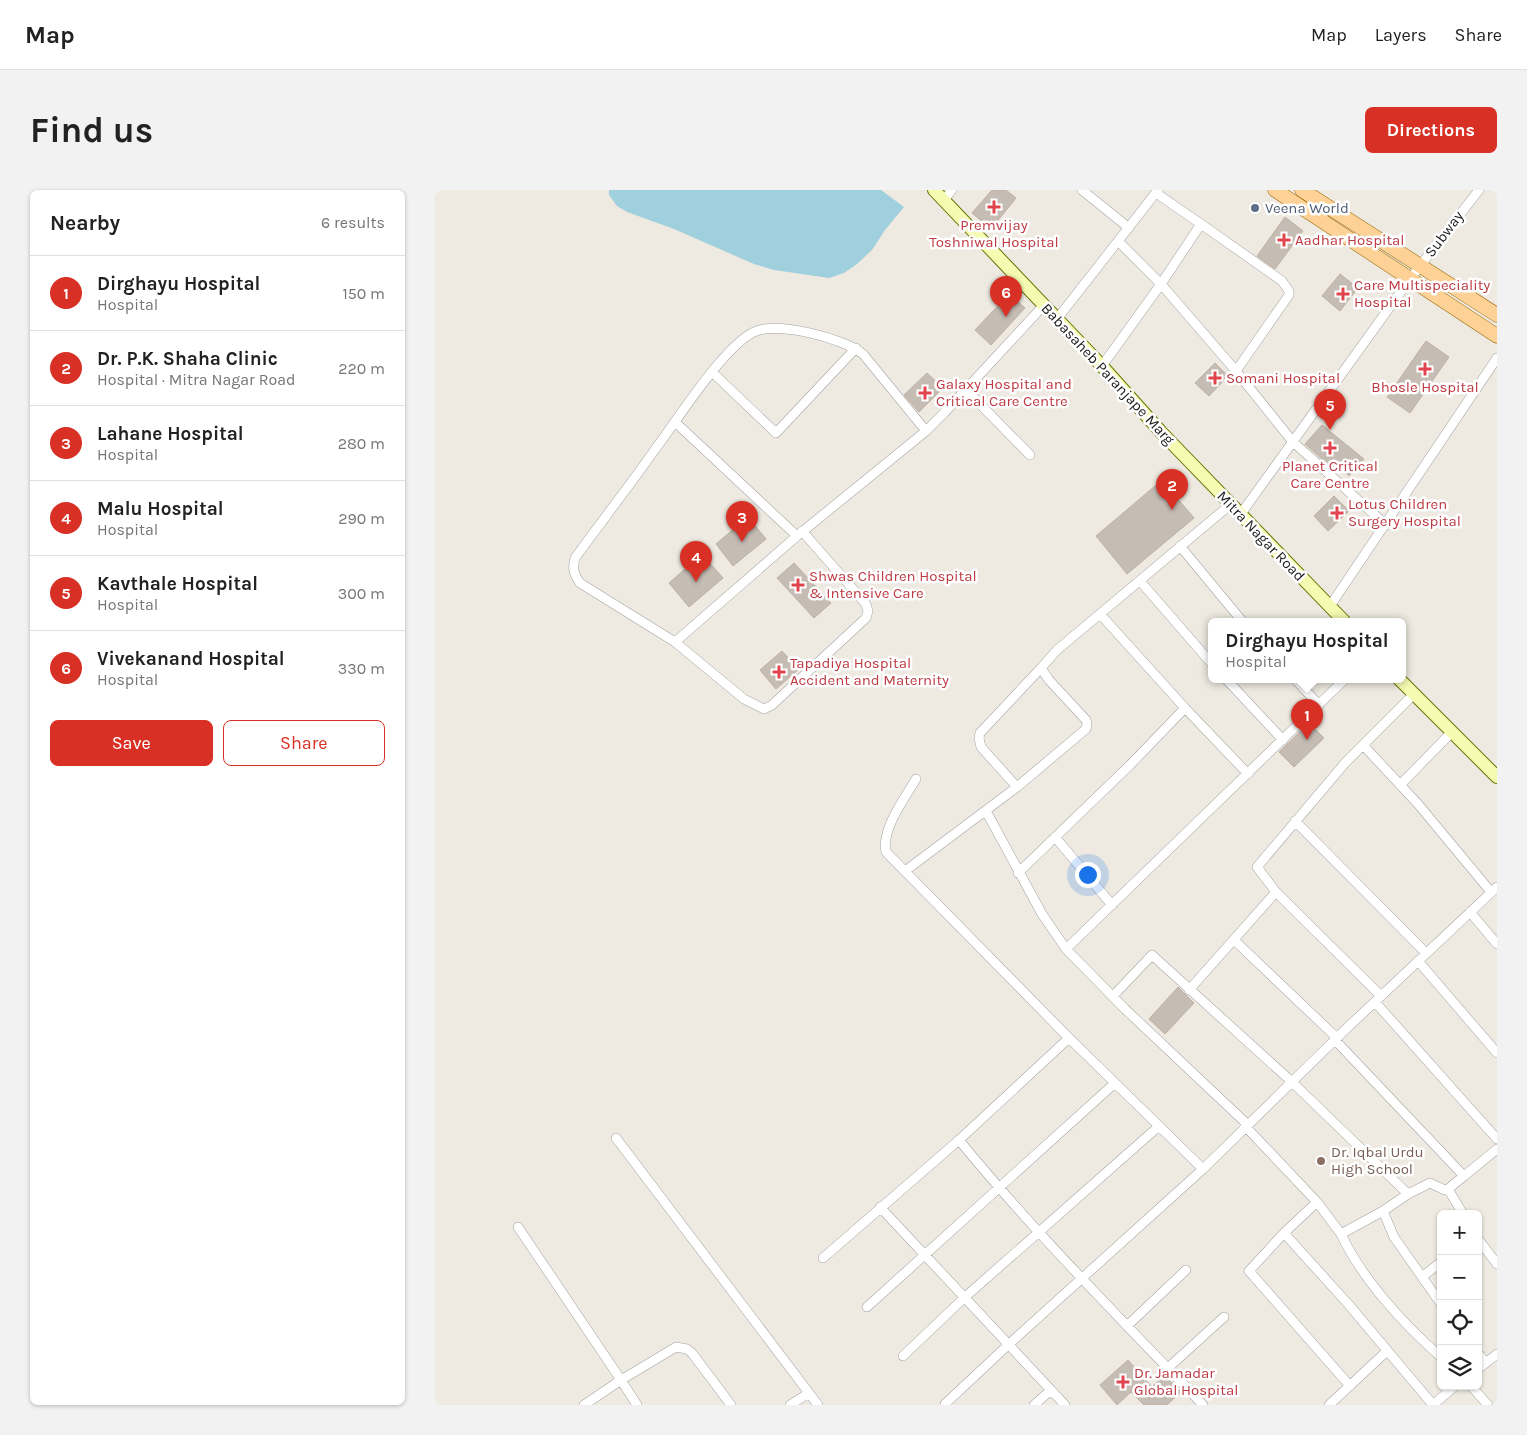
<!DOCTYPE html>
<meta charset="utf-8">
<style>
body{margin:0;font-family:Karla,sans-serif;background:#f2f2f2;color:#222}
.controls{position:absolute;right:15px;bottom:15px;display:grid;overflow:hidden;border-radius:8px;box-shadow:0 1px 4px #0004}
.controls button{width:45px;height:45px;display:grid;place-items:center;padding:0;border:0;border-bottom:1px solid #e0e0e0;background:#fff;color:#222;font:25px sans-serif}
.you{position:absolute;left:652px;top:684px;width:18px;height:18px;margin:-12px;border:4px solid #fff;border-radius:50%;background:#1a73e8;box-shadow:0 0 0 8px #1a73e833}
.badge{display:grid;place-items:center;width:32px;height:32px;border-radius:50%;background:#d93025;color:#fff;font-size:16px;font-weight:700}
.pin{position:absolute;translate:-50% -41px;filter:drop-shadow(0 1px 2px #0008)}
.pin::after{content:'';position:absolute;top:26px;width:18px;height:15px;background:inherit;clip-path:polygon(0 0,100% 0,50% 100%)}
.popup{position:absolute;left:773px;top:428px;width:198px;height:65px;box-sizing:border-box;display:grid;place-content:center;border-radius:8px;background:#fff;filter:drop-shadow(0 1px 4px #0005);font-size:16px;white-space:nowrap;color:#767676}
.popup b{font-size:19px;color:#222}
.popup::after{content:'';position:absolute;left:50%;top:100%;margin-left:-10px;border:10px solid transparent;border-top-color:#fff}
.list{margin:0;padding:0;list-style:none}
h2{display:flex;justify-content:space-between;align-items:center;height:65px;margin:0;padding:0 20px;font-size:21px}
h2 small{font-size:16px;font-weight:400;color:#767676}
.list li{display:grid;grid-template-columns:32px 1fr auto;gap:15px;align-items:center;box-sizing:border-box;height:75px;padding:0 20px;border-top:1px solid #e0e0e0}
.list b{display:block;font-size:19px;white-space:nowrap}
.list p{margin:0;font-size:16px;white-space:nowrap;color:#767676}
.list em{font-size:16px;font-style:normal;color:#767676}
.actions{display:flex;gap:10px;padding:15px 20px}
.actions a{flex:1;padding:11px 0;border:1px solid #d93025;border-radius:8px;text-align:center;font-size:18px;color:#d93025}
.actions .main{background:#d93025;color:#fff}
.icon{flex:none;width:28px;height:28px;fill:none;stroke:currentColor;stroke-width:2;stroke-linecap:round;stroke-linejoin:round}
.map{position:relative;flex:none;width:1062px;height:1215px;overflow:hidden;border-radius:8px}
header{display:flex;align-items:center;gap:30px;box-sizing:border-box;height:70px;padding:0 25px;background:#fff;border-bottom:1px solid #e0e0e0}
header strong{font-size:24px}
nav{display:flex;gap:28px;margin-inline-start:auto;font-size:18px}
.intro{display:flex;align-items:center;justify-content:space-between;box-sizing:border-box;height:120px;padding:0 30px}
h1{margin:0;font-size:35px}
.button{padding:12px 22px;border-radius:8px;background:#d93025;color:#fff;font-size:18px;font-weight:700}
main{display:flex;gap:30px;padding:0 30px}
aside{flex:1;background:#fff;border-radius:8px;box-shadow:0 1px 4px #0004}
.map>svg:first-child{display:block}
.water{fill:#a0cfdd}
.building{fill:#c5bcb4;stroke:#c0b0a3}
.lines{fill:none;stroke-linecap:round;stroke-linejoin:round}
.street-casing{stroke:#a3a3a3;stroke-width:10}
.secondary-casing{stroke:#667402;stroke-width:14}
.primary-casing{stroke:#946500;stroke-width:15}
.street{stroke:#fff;stroke-width:9}
.secondary{stroke:#f6fbb2;stroke-width:12}
.primary{stroke:#fed296;stroke-width:14}
.health-dot{fill:#e0444e;stroke:#fff;stroke-width:2}
.service-dot{fill:#5c6f8a;stroke:#fff;stroke-width:2}
.education-dot{fill:#8d6e63;stroke:#fff;stroke-width:2}
.labels{text-anchor:middle;stroke-width:5;stroke-linejoin:round;paint-order:stroke}
.service-label{font-size:15px;fill:#4e5e75;stroke:#fff;text-anchor:start}
.health-label{font-size:15px;fill:#be3a42;stroke:#fff;text-anchor:start}
.street-label{font-size:15px;fill:#1c1c1c;stroke:#fff}
.education-label{font-size:15px;fill:#785e54;stroke:#fff;text-anchor:start}
</style>
<header>
<strong>Map</strong>
<nav><a>Map</a><a>Layers</a><a>Share</a></nav>
</header>
<div class="intro"><h1>Find us</h1><a class="button">Directions</a></div>
<main>
<aside>
<h2>Nearby<small>6 results</small></h2>
<ul class="list">
<li><span class="badge">1</span><div><b>Dirghayu Hospital</b><p>Hospital</p></div><em>150 m</em></li>
<li><span class="badge">2</span><div><b>Dr. P.K. Shaha Clinic</b><p>Hospital · Mitra Nagar Road</p></div><em>220 m</em></li>
<li><span class="badge">3</span><div><b>Lahane Hospital</b><p>Hospital</p></div><em>280 m</em></li>
<li><span class="badge">4</span><div><b>Malu Hospital</b><p>Hospital</p></div><em>290 m</em></li>
<li><span class="badge">5</span><div><b>Kavthale Hospital</b><p>Hospital</p></div><em>300 m</em></li>
<li><span class="badge">6</span><div><b>Vivekanand Hospital</b><p>Hospital</p></div><em>330 m</em></li>
</ul>
<div class="actions"><a class="main">Save</a><a>Share</a></div>
</aside>
<div class="map">
<svg width="1062" height="1215" viewBox="0 0 1062 1215">
<rect width="100%" height="100%" fill="#eeeae1"/>
<path class="water" d="M174 0H446L469 17 450 40 437 60 422 74 409 83 394 88 339 80 319 74 239 39 192 22 182 16 174 5Z"/>
<path class="building" d="M557 0H571L581 8 556 39 537 23Z
M850 27 868 41 840 79 822 66Z
M905 84 923 98 905 121 887 106Z
M574 104 590 118 556 155 540 140Z
M991 151 1014 167 975 223 952 207Z
M780 173 793 186 774 206 760 193Z
M492 183 508 198 484 222 469 205Z
M887 235 929 269 914 286 901 274 897 278 870 254Z
M727 290 759 328 692 384 661 346Z
M899 306 914 321 893 341 879 326Z
M313 327 331 349 298 376 281 354Z
M267 364 288 388 254 417 234 393Z
M359 373 396 413 379 428 342 388Z
M347 461 364 479 341 499 325 480Z
M874 533 889 548 859 577 844 562Z
M743 797 759 813 730 844 714 829Z
M693 1170 717 1197 729 1185 746 1202 732 1215H709L696 1202 682 1215 665 1195Z"/>
<g class="lines">
<g class="street-casing">
<path id="street" d="M647 0 694 38
M721 3 766 34
M509 10 517 0
M683 51 726 94 801 181 858 252 951 335
M622 129 723 0
M667 176 726 94 766 34 847 91 854 101V105L801 181
M277 182 341 243 421 158
M531 200 595 265
M240 232 362 346
M491 241 428 164C408 148 342 131 319 142 289 156 243 229 221 258 195 295 167 331 140 368 137 379 139 384 145 393L240 452 362 346 491 241 510 222 609 115
M805 325 975 89 1044 0
M745 356 807 431
M705 391 777 474
M895 416 1062 168
M665 424 750 518
M240 452 309 509 329 519 337 515 431 428 433 421 431 414 367 341
M791 489 848 550
M860 489 884 515
M928 555 983 614 1056 702
M481 589C470 608 446 639 451 662L634 848
M965 595 1017 542
M582 597 546 557 544 548 545 543 606 478
M551 621 607 724 631 759 690 819 813 935
M860 631 991 763
M620 647 677 715
M470 681 582 597 651 539 652 535 651 530 614 490 606 478 622 460 796 314
M583 683 695 575 750 518 813 584
M841 702 946 806
M1035 722 1062 754
M799 750 902 848
M631 759 910 489
M983 771 1062 863
M754 800 841 702 822 677 910 573 979 504
M678 806 717 765 857 892 973 1004 995 993 1010 1000 1013 999 1029 986
M940 812 1062 949
M900 850 1029 986 1062 959
M811 937 882 1012 906 1044 948 1021 973 1004
M181 948 374 1203
M524 950C600 1043 685 1128 768 1215
M768 979 913 837 1062 697
M1013 999 1028 1024
M445 1017 630 1215
M948 1021 959 1047 1006 1114
M83 1037 186 1190 241 1157 252 1159 257 1163 296 1215
M849 1043 882 1012
M906 1044C927 1089 969 1135 1006 1167
M1043 1049 1062 1074
M388 1068 524 950 634 848 768 979 573 1155 510 1214
M987 1087 1006 1072
M432 1117 680 893
M692 1136 751 1080
M1043 1163 1051 1173
M468 1166 529 1108 724 936
M733 1178 789 1127
M1043 1179 1062 1164
M915 1196 814 1081 849 1043 914 1115 998 1215
M1036 1196 1053 1215
M149 1215 186 1190 202 1215
M355 1215 374 1203 383 1215
M599 1215 616 1200
M894 1215 952 1161
M998 1215 1020 1196"/>
</g>
<g class="secondary-casing">
<path id="secondary" d="M499 0 667 176 726 242 909 431
M964 489 1062 587"/>
</g>
<g class="primary-casing">
<path id="primary" d="M840 0 1062 146
M867 0 1062 125"/>
</g>
<use href="#street" class="street"/>
<use href="#secondary" class="secondary"/>
<use href="#primary" class="primary"/>
</g>
<g class="health-dot">
<path d="M556.5 9.5h5v5h5v5h-5v5h-5v-5h-5v-5h5z"/>
<path d="M846.5 42.5h5v5h5v5h-5v5h-5v-5h-5v-5h5z"/>
<path d="M905.5 96.5h5v5h5v5h-5v5h-5v-5h-5v-5h5z"/>
<path d="M987.5 171.5h5v5h5v5h-5v5h-5v-5h-5v-5h5z"/>
<path d="M777.5 180.5h5v5h5v5h-5v5h-5v-5h-5v-5h5z"/>
<path d="M487.5 195.5h5v5h5v5h-5v5h-5v-5h-5v-5h5z"/>
<path d="M892.5 250.5h5v5h5v5h-5v5h-5v-5h-5v-5h5z"/>
<path d="M899.5 315.5h5v5h5v5h-5v5h-5v-5h-5v-5h5z"/>
<path d="M360.5 387.5h5v5h5v5h-5v5h-5v-5h-5v-5h5z"/>
<path d="M341.5 474.5h5v5h5v5h-5v5h-5v-5h-5v-5h5z"/>
<path d="M685.5 1184.5h5v5h5v5h-5v5h-5v-5h-5v-5h5z"/>
</g>
<circle class="service-dot" cx="820" cy="18" r="5"/>
<circle class="education-dot" cx="886" cy="971" r="5"/>
<g class="labels">
<g class="service-label">
<text x="830" y="23">Veena World</text>
</g>
<g class="health-label">
<text x="559" y="40" text-anchor="middle">Premvijay<tspan x="559" dy="17">Toshniwal Hospital</tspan></text>
<text x="860" y="55">Aadhar Hospital</text>
<text x="919" y="100">Care Multispeciality<tspan x="919" dy="17">Hospital</tspan></text>
<text x="791" y="193">Somani Hospital</text>
<text x="501" y="199">Galaxy Hospital and<tspan x="501" dy="17">Critical Care Centre</tspan></text>
<text x="990" y="202" text-anchor="middle">Bhosle Hospital</text>
<text x="895" y="281" text-anchor="middle">Planet Critical<tspan x="895" dy="17">Care Centre</tspan></text>
<text x="913" y="319">Lotus Children<tspan x="913" dy="17">Surgery Hospital</tspan></text>
<text x="374" y="391">Shwas Children Hospital<tspan x="374" dy="17">&amp; Intensive Care</tspan></text>
<text x="355" y="478">Tapadiya Hospital<tspan x="355" dy="17">Accident and Maternity</tspan></text>
<text x="699" y="1188">Dr. Jamadar<tspan x="699" dy="17">Global Hospital</tspan></text>
</g>
<g class="street-label">
<text transform="translate(1009 44) rotate(-53)" y="5">Subway</text>
<text transform="translate(673 184) rotate(47)" y="5">Babasaheb Paranjape Marg</text>
<text transform="translate(826 346) rotate(46)" y="5">Mitra Nagar Road</text>
</g>
<g class="education-label">
<text x="896" y="967">Dr. Iqbal Urdu<tspan x="896" dy="17">High School</tspan></text>
</g>
</g>
</svg>
<div class="controls">
<button>+</button>
<button>−</button>
<button><svg class="icon" aria-label="locate" viewBox="0 0 24 24"><circle cx="12" cy="12" r="6"/><path d="M12 2v4M12 18v4M2 12h4M18 12h4"/></svg></button>
<button><svg class="icon" aria-label="layers" viewBox="0 0 24 24"><path d="M12 4l9 5-9 5-9-5zM3 14l9 5 9-5"/></svg></button>
</div>
<div class="you"></div>
<div class="pin badge" style="left:872px;top:550px">1</div>
<div class="popup"><b>Dirghayu Hospital</b>Hospital</div>
<div class="pin badge" style="left:737px;top:320px">2</div>
<div class="pin badge" style="left:307px;top:352px">3</div>
<div class="pin badge" style="left:261px;top:392px">4</div>
<div class="pin badge" style="left:895px;top:240px">5</div>
<div class="pin badge" style="left:571px;top:127px">6</div>
</div>
</main>
